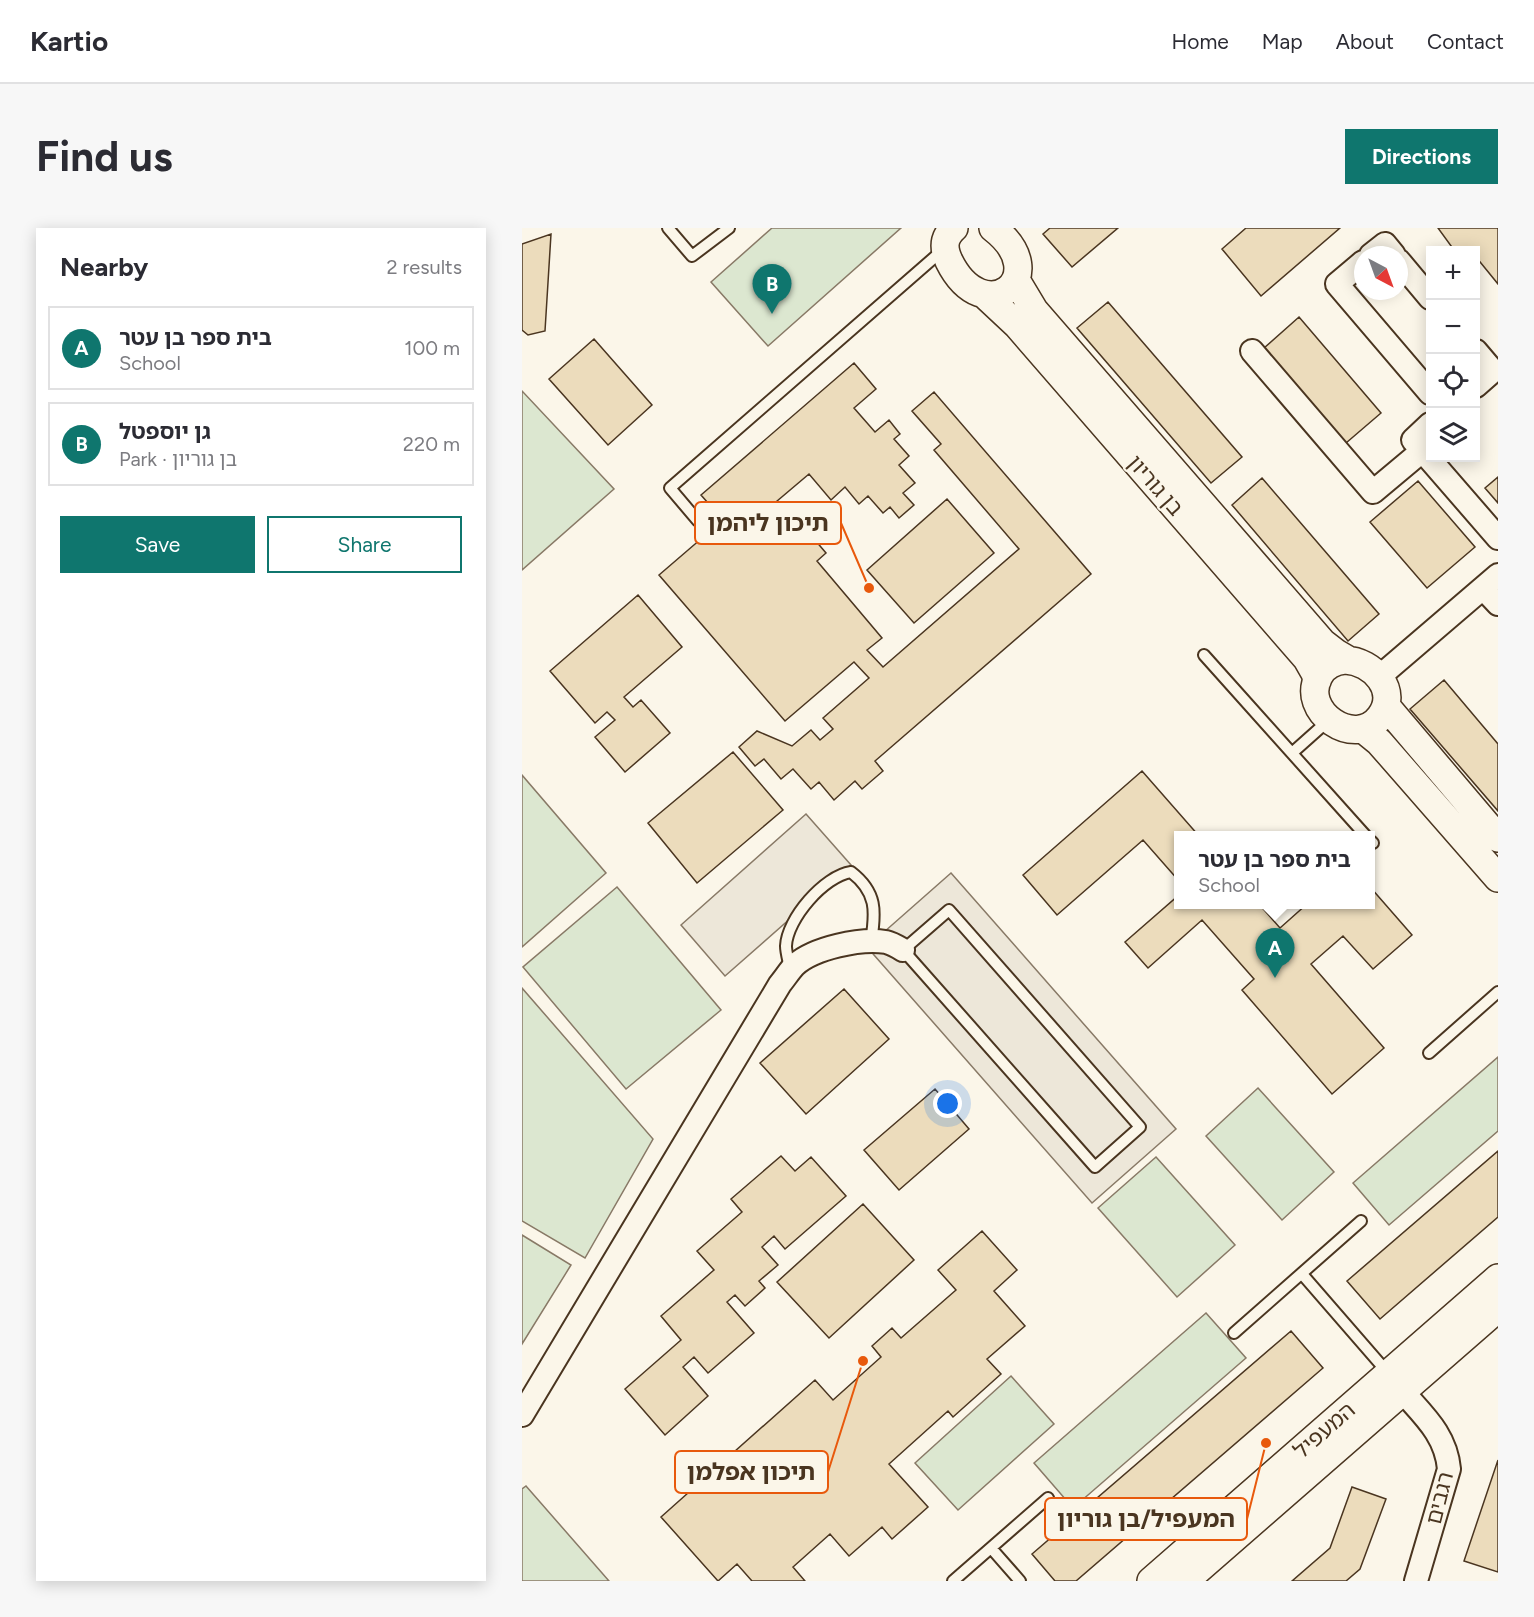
<!DOCTYPE html>
<meta charset="utf-8">
<style>
body{margin:0;font-family:Figtree,"Noto Sans Hebrew",sans-serif;background:#f7f7f7;color:#2b2b33}
.controls{position:absolute;right:18px;top:18px;display:grid;overflow:hidden;border-radius:0px;box-shadow:0 3px 15px #0003}
.controls button{width:54px;height:54px;display:grid;place-items:center;padding:0;border:0;border-bottom:2px solid #e1e1e2;background:#fff;color:#2b2b33;font:30px sans-serif}
.compass{position:absolute;left:832px;top:18px;width:54px;height:54px;border-radius:50%;background:#fff;box-shadow:0 3px 15px #0003;rotate:139deg}
.you{position:absolute;left:426px;top:876px;width:21px;height:21px;margin:-15px;border:4px solid #fff;border-radius:50%;background:#1a73e8;box-shadow:0 0 0 9px #1a73e833}
.badge{display:grid;place-items:center;width:39px;height:39px;border-radius:50%;background:#0f766e;color:#fff;font-size:20px;font-weight:700}
.pin{position:absolute;translate:-50% -50px;filter:drop-shadow(0 2px 3px #0008)}
.pin::after{content:'';position:absolute;top:32px;width:21px;height:18px;background:inherit;clip-path:polygon(0 0,100% 0,50% 100%)}
.popup{position:absolute;left:652px;top:603px;width:201px;height:78px;box-sizing:border-box;display:grid;place-content:center;border-radius:0px;background:#fff;filter:drop-shadow(0 2px 4px #0005);font-size:20px;white-space:nowrap;color:#7c7c81}
.popup b{font-size:22px;color:#2b2b33}
.popup::after{content:'';position:absolute;left:50%;top:100%;margin-left:-12px;border:12px solid transparent;border-top-color:#fff}
.list{margin:0;padding:0;list-style:none}
h2{display:flex;justify-content:space-between;align-items:center;height:78px;margin:0;padding:0 24px;font-size:26px}
h2 small{font-size:20px;font-weight:400;color:#7c7c81}
.list li{display:grid;grid-template-columns:39px 1fr auto;gap:18px;align-items:center;box-sizing:border-box;height:84px;margin:0 12px 12px;padding:0 12px;border:2px solid #e1e1e2;border-radius:0px}
.list b{display:block;font-size:22px;white-space:nowrap}
.list p{margin:0;font-size:20px;white-space:nowrap;color:#7c7c81}
.list em{font-size:20px;font-style:normal;color:#7c7c81}
.actions{display:flex;gap:12px;padding:18px 24px}
.actions a{flex:1;padding:14px 0;border:2px solid #0f766e;border-radius:0px;text-align:center;font-size:21px;color:#0f766e}
.actions .main{background:#0f766e;color:#fff}
.icon{flex:none;width:33px;height:33px;fill:none;stroke:currentColor;stroke-width:2;stroke-linecap:round;stroke-linejoin:round}
.map{position:relative;flex:none;width:976px;height:1353px;overflow:hidden;border-radius:0px}
header{display:flex;align-items:center;gap:36px;box-sizing:border-box;height:84px;padding:0 30px;background:#fff;border-bottom:2px solid #e1e1e2}
header strong{font-size:28px}
nav{display:flex;gap:33px;margin-inline-start:auto;font-size:21px}
.intro{display:flex;align-items:center;justify-content:space-between;box-sizing:border-box;height:144px;padding:0 36px}
h1{margin:0;font-size:42px}
.button{padding:15px 27px;border-radius:0px;background:#0f766e;color:#fff;font-size:21px;font-weight:700}
main{display:flex;gap:36px;padding:0 36px}
aside{flex:1;background:#fff;border-radius:0px;box-shadow:0 3px 15px #0003}
.map>svg:first-child{display:block}
.green{fill:#dce7d0;stroke:#887966;stroke-width:1.5}
.parking{fill:#ede7d9;stroke:#887966;stroke-width:1.5}
.building{fill:#ecdcbc;stroke:#4a3520;stroke-width:1.5}
.lines{fill:none;stroke-linecap:round;stroke-linejoin:round}
.service-casing{stroke:#4a3520;stroke-width:14}
.minor-casing{stroke:#4a3520;stroke-width:26}
.tertiary-casing{stroke:#4a3520;stroke-width:30}
.service{stroke:#fbf6e9;stroke-width:10}
.minor{stroke:#fbf6e9;stroke-width:22}
.tertiary{stroke:#fbf6e9;stroke-width:27}
.labels{text-anchor:middle;stroke-width:4.5;stroke-linejoin:round;paint-order:stroke}
.street-label{font-size:22px;fill:#4a3520;stroke:#fbf6e9}
.leader{fill:none;stroke:#e8590c;stroke-width:2}
.callout-dot{fill:#e8590c;stroke:#fbf6e9;stroke-width:2}
.callout{fill:#fbf6e9;stroke:#e8590c;stroke-width:2}
.callout-label{font-size:24px;text-anchor:middle;font-weight:bold;fill:#4a3520}
</style>
<header>
<strong>Kartio</strong>
<nav><a>Home</a><a>Map</a><a>About</a><a>Contact</a></nav>
</header>
<div class="intro"><h1>Find us</h1><a class="button">Directions</a></div>
<main>
<aside>
<h2>Nearby<small>2 results</small></h2>
<ul class="list">
<li><span class="badge">A</span><div><b>בית ספר בן עטר</b><p>School</p></div><em>100 m</em></li>
<li><span class="badge">B</span><div><b>גן יוספטל</b><p>Park · בן גוריון</p></div><em>220 m</em></li>
</ul>
<div class="actions"><a class="main">Save</a><a>Share</a></div>
</aside>
<div class="map">
<svg width="976" height="1353" viewBox="0 0 976 1353">
<rect width="100%" height="100%" fill="#fbf6e9"/>
<path class="green" d="M250 0H379L246 118 189 54Z
M0 163 92 261 0 342Z
M0 547 84 645 0 719Z
M95 659 199 782 104 861 1 739Z
M0 760 131 911 63 1030 0 993Z
M976 829V903L867 997 831 955Z
M736 860 812 944 760 992 684 908Z
M634 929 713 1017 655 1069 576 980Z
M0 1007 49 1037 0 1116Z
M684 1085 724 1130 551 1280 512 1235Z
M489 1148 532 1196 436 1282 393 1235Z
M4 1258 87 1353H0V1261Z"/>
<path class="parking" d="M284 586 329 637 203 748 159 697Z
M429 645 654 901 570 975 345 719Z"/>
<path class="building" d="M528 0H596L550 39 521 6Z
M724 0H818L739 68 700 21Z
M916 0H976V56L954 29V22H948L946 20 943 22H932Z
M29 6 23 103 6 107 0 102V16Z
M586 74 720 229 689 255 555 100Z
M777 89 859 185 824 215 742 120Z
M72 111 130 177 86 217 27 151Z
M332 135 354 161 332 180 353 204 367 192 378 206 372 211 387 228 377 237 393 255 381 265 392 277 377 290 368 279 361 285 346 268 337 276 323 259 309 272 287 246 248 279 255 286 264 278 304 325 295 333 360 410 345 422 361 439 497 321 412 222 419 216 390 183 412 164 569 346 353 533 361 543 340 561 333 553 312 572 297 554 289 561 271 541 259 551 242 531 233 538 217 519 235 503 270 518 289 502 298 512 311 501 301 490 347 450 332 434 263 493 137 347 201 292 179 267Z
M976 249V275L963 260Z
M740 250 857 386 826 413 710 277Z
M896 253 953 319 905 360 848 294Z
M425 271 472 325 392 395 345 342Z
M116 367 160 419 102 469 111 479 119 472 148 505 103 544 73 509 93 492 85 484 73 495 28 443Z
M922 452 976 516V583L888 481Z
M211 524 261 582 175 655 126 595Z
M620 543 677 608H657V653L621 612 535 687 501 647Z
M849 660 890 707 851 741 821 708 789 736 862 820 810 866 720 762 732 751 680 692 626 740 603 714 657 667V676H737L758 700 785 676H849Z
M322 761 367 811 284 886 238 835Z
M413 861 447 901 377 962 342 922Z
M976 923V989L858 1091 825 1053Z
M259 928 273 943 289 929 324 968 263 1021 252 1008 240 1019 256 1037 237 1053 243 1060 223 1078 213 1067 205 1074 232 1105 186 1145 172 1129 161 1139 186 1168 143 1207 103 1161 159 1112 139 1088 192 1042 175 1023 220 984 209 971Z
M341 976 392 1032 307 1110 255 1054Z
M460 1003 495 1042 472 1063 503 1098 465 1131 479 1146 431 1189 426 1183 367 1236 406 1279 370 1311 360 1299 327 1328 308 1306 271 1339 283 1353H230L215 1336 196 1353 139 1289 293 1152 311 1172 359 1129 350 1118 370 1100 379 1110 434 1062 416 1042Z
M769 1103 801 1140 554 1353H533L510 1326Z
M976 1232V1344L942 1333Z
M830 1259 864 1271 838 1341 824 1353H770L808 1320Z"/>
<g class="lines">
<g class="service-casing">
<path id="service" d="M146 0 170 28 207 0
M176 293 148 260 422 21
M682 427 844 608
M770 525 807 492
M849 613 851 615
M427 682 618 899 573 939 381 722Z
M268 741C267 734 264 725 264 718 265 691 302 648 329 644 355 664 354 683 349 714
M907 825 976 764
M780 1046 866 1145
M712 1105 839 993
M469 1320 498 1353
M431 1353 526 1270"/>
</g>
<g class="minor-casing">
<path id="minor" d="M849 27 863 16 872 27
M877 33 908 70
M841 34 815 56 908 165
M730 123 851 264 900 223
M954 123 971 143 954 158
M908 196 891 212 976 310
M961 360 976 376
M857 449 976 347
M881 1164C902 1188 924 1207 927 1241L894 1353
M0 1187 258 756C263 750 268 742 273 737 292 720 338 710 364 714 369 715 376 719 381 722"/>
</g>
<g class="tertiary-casing">
<path id="tertiary" d="M432 0C421 10 421 20 427 33 462 104 534 49 471 0
M494 52 512 82 801 415 814 425 826 432
M464 68 495 97 785 431 793 445 795 453
M823 432C851 433 878 463 858 489 833 522 777 483 797 448 802 438 812 433 823 432Z
M864 478 976 610
M841 501 857 514 976 650
M629 1353 976 1050
M663 1353 976 1080"/>
</g>
<use href="#service" class="service"/>
<use href="#minor" class="minor"/>
<use href="#tertiary" class="tertiary"/>
</g>
<g class="labels">
<g class="street-label">
<text transform="translate(634 257) rotate(49)" y="8">בן גוריון</text>
<text transform="translate(802 1202) rotate(-41)" y="8">המעפיל</text>
<text transform="translate(917 1270) rotate(-76)" y="8">רגבים</text>
</g>
</g>
<path class="leader" d="M347 360L319 295M341 1133L306 1244M744 1215L725 1291"/>
<g class="callout-dot">
<circle cx="347" cy="360" r="6"/>
<circle cx="341" cy="1133" r="6"/>
<circle cx="744" cy="1215" r="6"/>
</g>
<g class="callout">
<rect x="173" y="274" width="146" height="42" rx="6"/>
<rect x="153" y="1223" width="153" height="42" rx="6"/>
<rect x="523" y="1270" width="202" height="42" rx="6"/>
</g>
<g class="callout-label">
<text x="246" y="303">תיכון ליהמן</text>
<text x="229" y="1252">תיכון אפלמן</text>
<text x="624" y="1299">המעפיל/בן גוריון</text>
</g>
</svg>
<div class="controls">
<button>+</button>
<button>−</button>
<button><svg class="icon" aria-label="locate" viewBox="0 0 24 24"><circle cx="12" cy="12" r="6"/><path d="M12 2v4M12 18v4M2 12h4M18 12h4"/></svg></button>
<button><svg class="icon" aria-label="layers" viewBox="0 0 24 24"><path d="M12 4l9 5-9 5-9-5zM3 14l9 5 9-5"/></svg></button>
</div>
<svg class="compass" viewBox="-18 -18 36 36"><path d="M0-13l5 13h-10z" fill="#e53935"/><path d="M0 13l5-13h-10z" fill="#7c7c81"/></svg>
<div class="you"></div>
<div class="pin badge" style="left:753px;top:750px">A</div>
<div class="popup"><b>בית ספר בן עטר</b>School</div>
<div class="pin badge" style="left:250px;top:86px">B</div>
</div>
</main>
